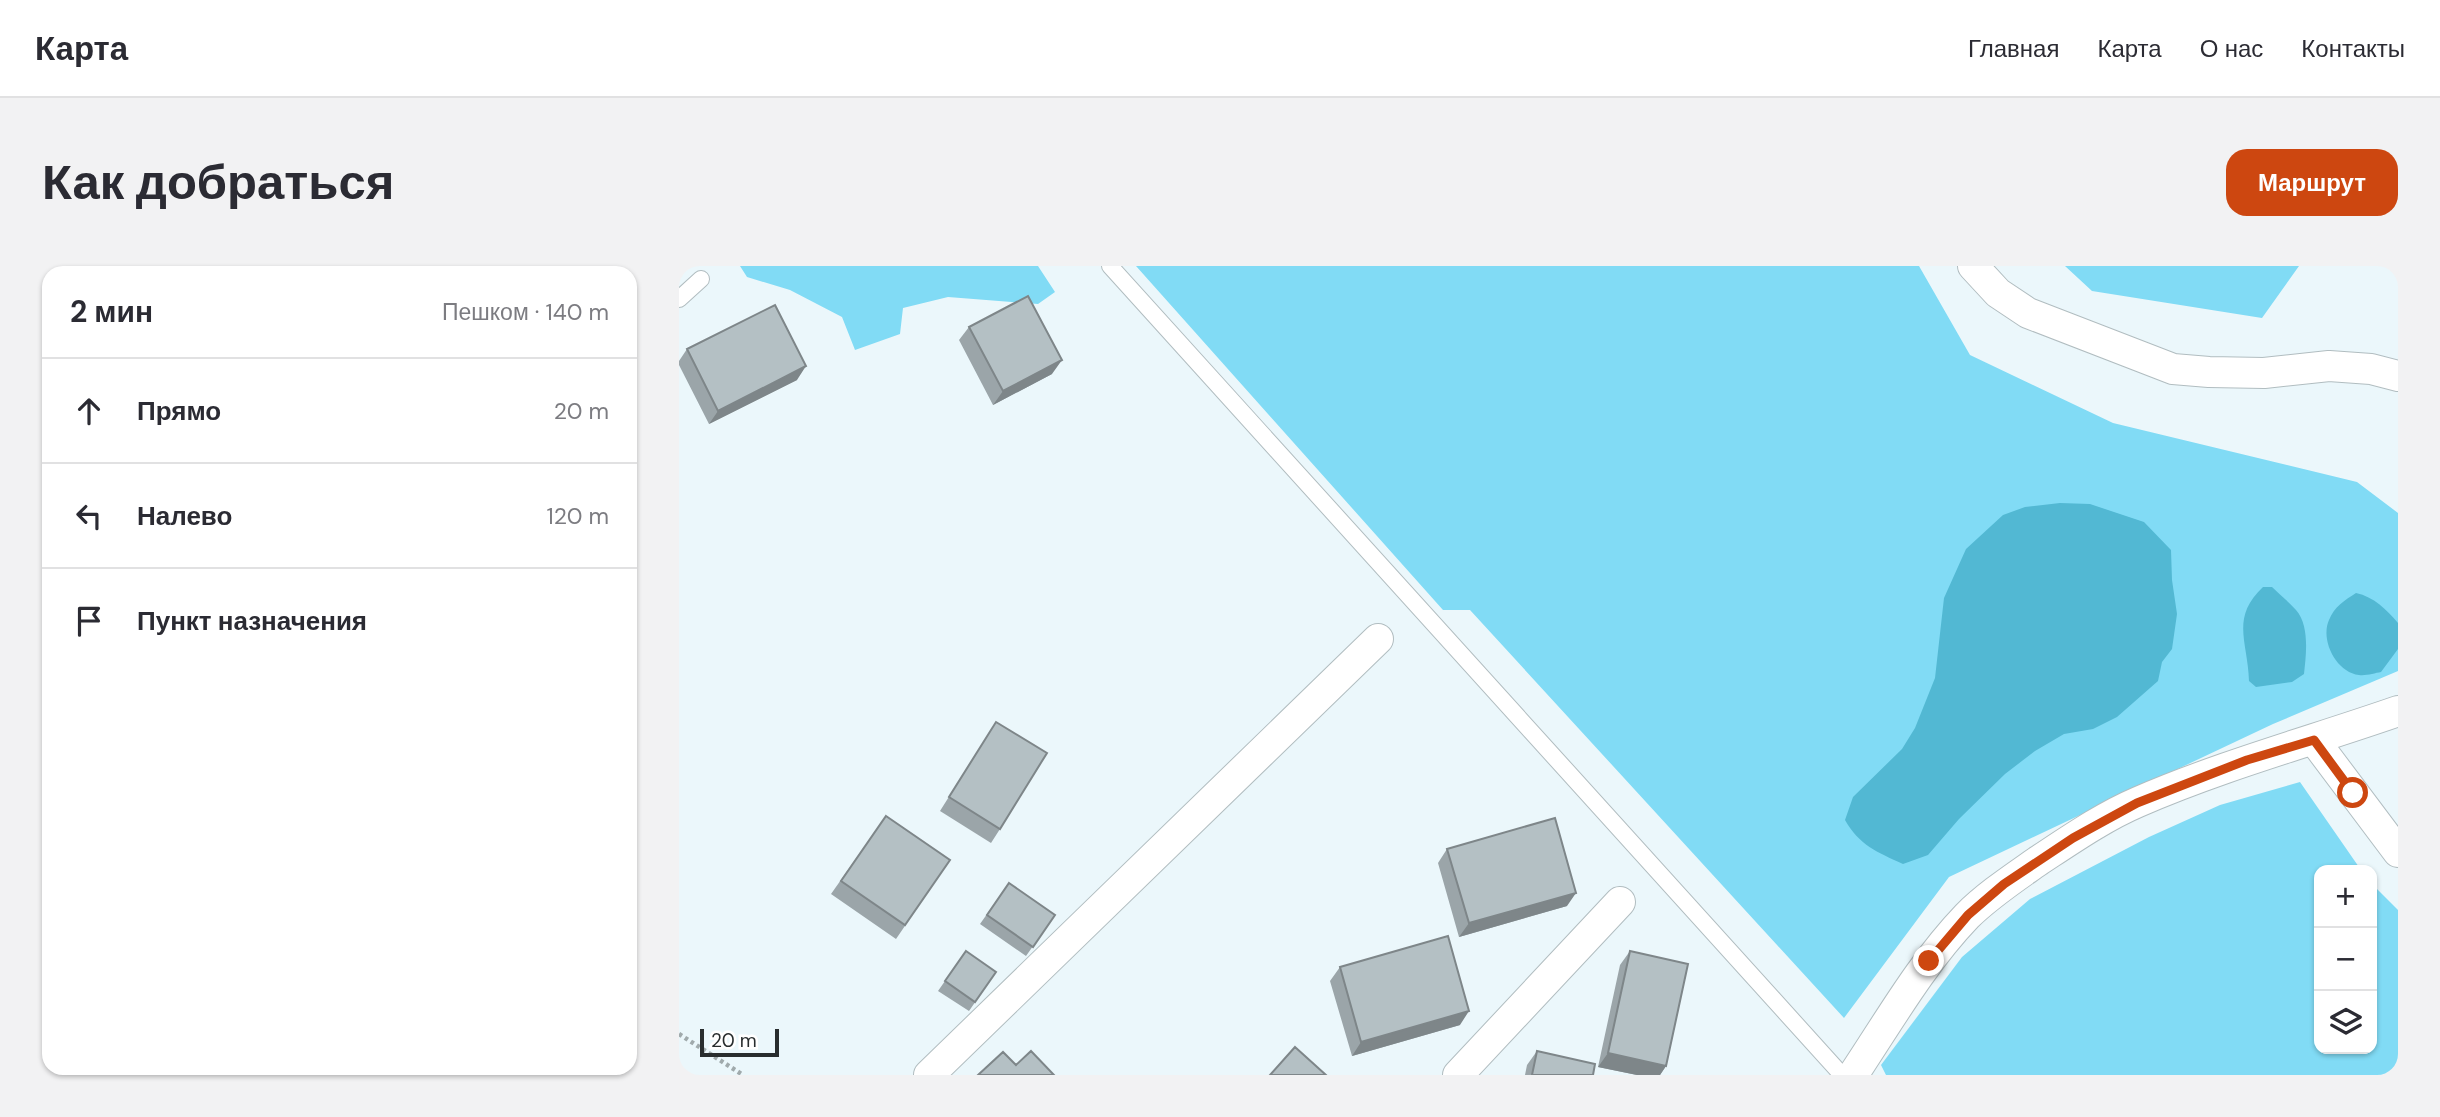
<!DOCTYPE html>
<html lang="ru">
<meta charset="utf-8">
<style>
body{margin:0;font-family:"DM Sans",sans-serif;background:#f2f2f3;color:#2b2b33}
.controls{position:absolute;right:21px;bottom:21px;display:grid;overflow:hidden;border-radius:14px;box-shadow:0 2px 5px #0004}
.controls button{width:63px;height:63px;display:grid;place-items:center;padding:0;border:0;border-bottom:2px solid #e1e1e2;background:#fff;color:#2b2b33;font:35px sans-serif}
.scale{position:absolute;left:21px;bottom:18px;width:79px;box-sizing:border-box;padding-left:7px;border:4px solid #282d2e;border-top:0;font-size:19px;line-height:24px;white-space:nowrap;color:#282d2e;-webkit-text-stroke:5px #fff;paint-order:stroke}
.stop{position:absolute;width:21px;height:21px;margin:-16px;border:5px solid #cd4710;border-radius:50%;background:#fff}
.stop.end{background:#cd4710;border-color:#fff;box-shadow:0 2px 7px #0008}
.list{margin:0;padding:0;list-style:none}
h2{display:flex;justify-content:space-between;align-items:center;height:91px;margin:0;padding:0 28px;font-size:30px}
h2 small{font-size:23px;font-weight:400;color:#7c7c81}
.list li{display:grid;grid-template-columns:46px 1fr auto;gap:21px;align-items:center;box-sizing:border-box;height:105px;padding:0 28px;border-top:2px solid #e1e1e2}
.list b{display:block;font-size:26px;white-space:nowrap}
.list em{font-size:23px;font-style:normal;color:#7c7c81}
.icon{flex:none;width:38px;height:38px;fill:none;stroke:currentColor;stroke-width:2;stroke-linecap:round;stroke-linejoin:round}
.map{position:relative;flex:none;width:1719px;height:809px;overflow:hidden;border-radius:21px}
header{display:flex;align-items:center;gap:42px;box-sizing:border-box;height:98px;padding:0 35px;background:#fff;border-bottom:2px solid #e1e1e2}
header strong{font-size:33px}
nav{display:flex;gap:38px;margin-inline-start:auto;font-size:24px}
.intro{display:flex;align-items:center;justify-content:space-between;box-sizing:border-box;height:168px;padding:0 42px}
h1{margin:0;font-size:49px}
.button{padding:18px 32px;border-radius:21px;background:#cd4710;color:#fff;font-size:24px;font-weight:700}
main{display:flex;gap:42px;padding:0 42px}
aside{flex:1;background:#fff;border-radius:21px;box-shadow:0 2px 5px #0004}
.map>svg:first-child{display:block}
.green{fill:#81dbf5}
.water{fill:#52b8d3}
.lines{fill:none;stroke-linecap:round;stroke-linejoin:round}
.service-casing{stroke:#b1bdc0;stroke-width:18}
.minor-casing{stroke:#b1bdc0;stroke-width:32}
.path{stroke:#a0aaac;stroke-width:4.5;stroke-dasharray:3.5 3.5;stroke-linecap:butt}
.service{stroke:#fff;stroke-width:16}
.minor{stroke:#fff;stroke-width:30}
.wall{fill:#9ba5a9}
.shaded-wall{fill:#7e8689}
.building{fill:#b4c0c4;stroke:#7e8689;stroke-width:2}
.route{stroke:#cd4710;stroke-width:9}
</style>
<header>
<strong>Карта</strong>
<nav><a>Главная</a><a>Карта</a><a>О нас</a><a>Контакты</a></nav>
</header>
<div class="intro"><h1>Как добраться</h1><a class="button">Маршрут</a></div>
<main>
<aside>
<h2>2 мин<small>Пешком · 140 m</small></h2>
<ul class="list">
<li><svg class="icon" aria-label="ahead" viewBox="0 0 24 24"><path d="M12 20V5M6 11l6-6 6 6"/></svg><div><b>Прямо</b></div><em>20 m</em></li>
<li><svg class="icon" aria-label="left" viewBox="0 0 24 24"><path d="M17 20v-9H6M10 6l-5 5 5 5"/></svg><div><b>Налево</b></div><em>120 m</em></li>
<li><svg class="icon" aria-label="arrive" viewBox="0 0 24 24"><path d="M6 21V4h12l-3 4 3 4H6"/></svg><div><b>Пункт назначения</b></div></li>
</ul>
</aside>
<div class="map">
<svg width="1719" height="809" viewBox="0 0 1719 809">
<rect width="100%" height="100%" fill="#ebf7fb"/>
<path class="green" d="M61 0H359L376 26 359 38 269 31 224 42 221 68 176 84 163 51 111 24 68 11Z
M457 0H1240L1291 89 1434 157 1678 216 1719 247V405L1594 458 1270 611 1165 752 791 344H764Z
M1386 0H1620L1583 52 1413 25Z
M1621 516 1682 604H1640V783H1693V618L1719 644V809H1207L1202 799 1283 691 1351 633 1470 571 1541 539Z"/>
<path class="water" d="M1381 237 1411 238 1465 256 1492 284 1493 314 1498 348 1493 383 1483 396 1479 415 1438 451 1414 463 1385 468 1356 485 1326 508 1280 553 1249 589 1224 598C1198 586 1180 579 1166 554L1174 531 1223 483 1236 462 1256 412 1265 332 1287 283 1324 249 1346 241Z
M1584 321H1593C1601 329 1610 336 1617 344 1631 360 1627 389 1625 408L1613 416 1577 421 1570 415C1569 376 1551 352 1584 321Z
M1677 327C1695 331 1707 343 1719 357V383L1702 406C1696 407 1687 410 1680 409 1657 406 1641 374 1650 354 1655 341 1666 334 1677 327Z"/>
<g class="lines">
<g class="service-casing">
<path id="service" d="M431 0 1163 809
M0 33 22 13"/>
</g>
<g class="minor-casing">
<path id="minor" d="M1294 0 1319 27 1349 47 1494 103 1530 106 1585 107 1650 100 1692 103 1719 110
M1635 474 1719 586
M250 809 699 373
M779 809 941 636
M1174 809C1210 755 1243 697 1288 650 1309 629 1335 612 1359 595 1391 574 1424 551 1459 536 1544 499 1633 475 1719 445"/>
</g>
<path class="path" d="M0 768 64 809"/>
<use href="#service" class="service"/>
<use href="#minor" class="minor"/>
</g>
<path class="wall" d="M290 61 373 108 314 139 280 74Z
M8 83 118 114 30 158 0 99V95Z
M317 456 321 563 312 577 261 545Z
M207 550 271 594 217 673 152 628Z
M768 583 888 640 780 671 759 597Z
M330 617 376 649 347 690 301 658Z
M287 685 317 706 290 745 259 725Z
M951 685 987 800 981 809H958L919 801 941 699Z
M661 701 781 759 673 790 651 715Z
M858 785 914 809H846L848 799Z"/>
<path class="shaded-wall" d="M383 94 373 108 314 139 324 125Z
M127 100 118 114 30 158 39 145Z
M897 627 888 640 780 671 790 657Z
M790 745 781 759 673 790 682 776Z
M929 787 987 800 981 809H958L919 801Z"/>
<path class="building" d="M349 30 383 94 324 125 290 61Z
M96 39 127 100 39 145 8 83Z
M317 456 368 487 321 563 270 531Z
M207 550 271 594 226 659 162 615Z
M876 552 897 627 790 657 768 583Z
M330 617 376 649 354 681 308 649Z
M769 670 790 745 682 776 661 701Z
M287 685 317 706 296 736 266 715Z
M951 685 1009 698 987 800 929 787Z
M616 781 647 809H591Z
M352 785 375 809H299L324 786 337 799Z
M858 785 916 798 914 809H853Z"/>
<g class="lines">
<path class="route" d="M1250 695 1289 649 1325 618 1394 572 1458 537 1568 494 1635 474 1674 527"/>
</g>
</svg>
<div class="controls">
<button>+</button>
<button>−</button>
<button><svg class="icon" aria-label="layers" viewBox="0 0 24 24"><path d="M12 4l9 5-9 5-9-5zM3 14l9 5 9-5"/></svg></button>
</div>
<div class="scale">20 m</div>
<div class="stop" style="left:1674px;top:527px"></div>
<div class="stop end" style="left:1250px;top:695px"></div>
</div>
</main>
